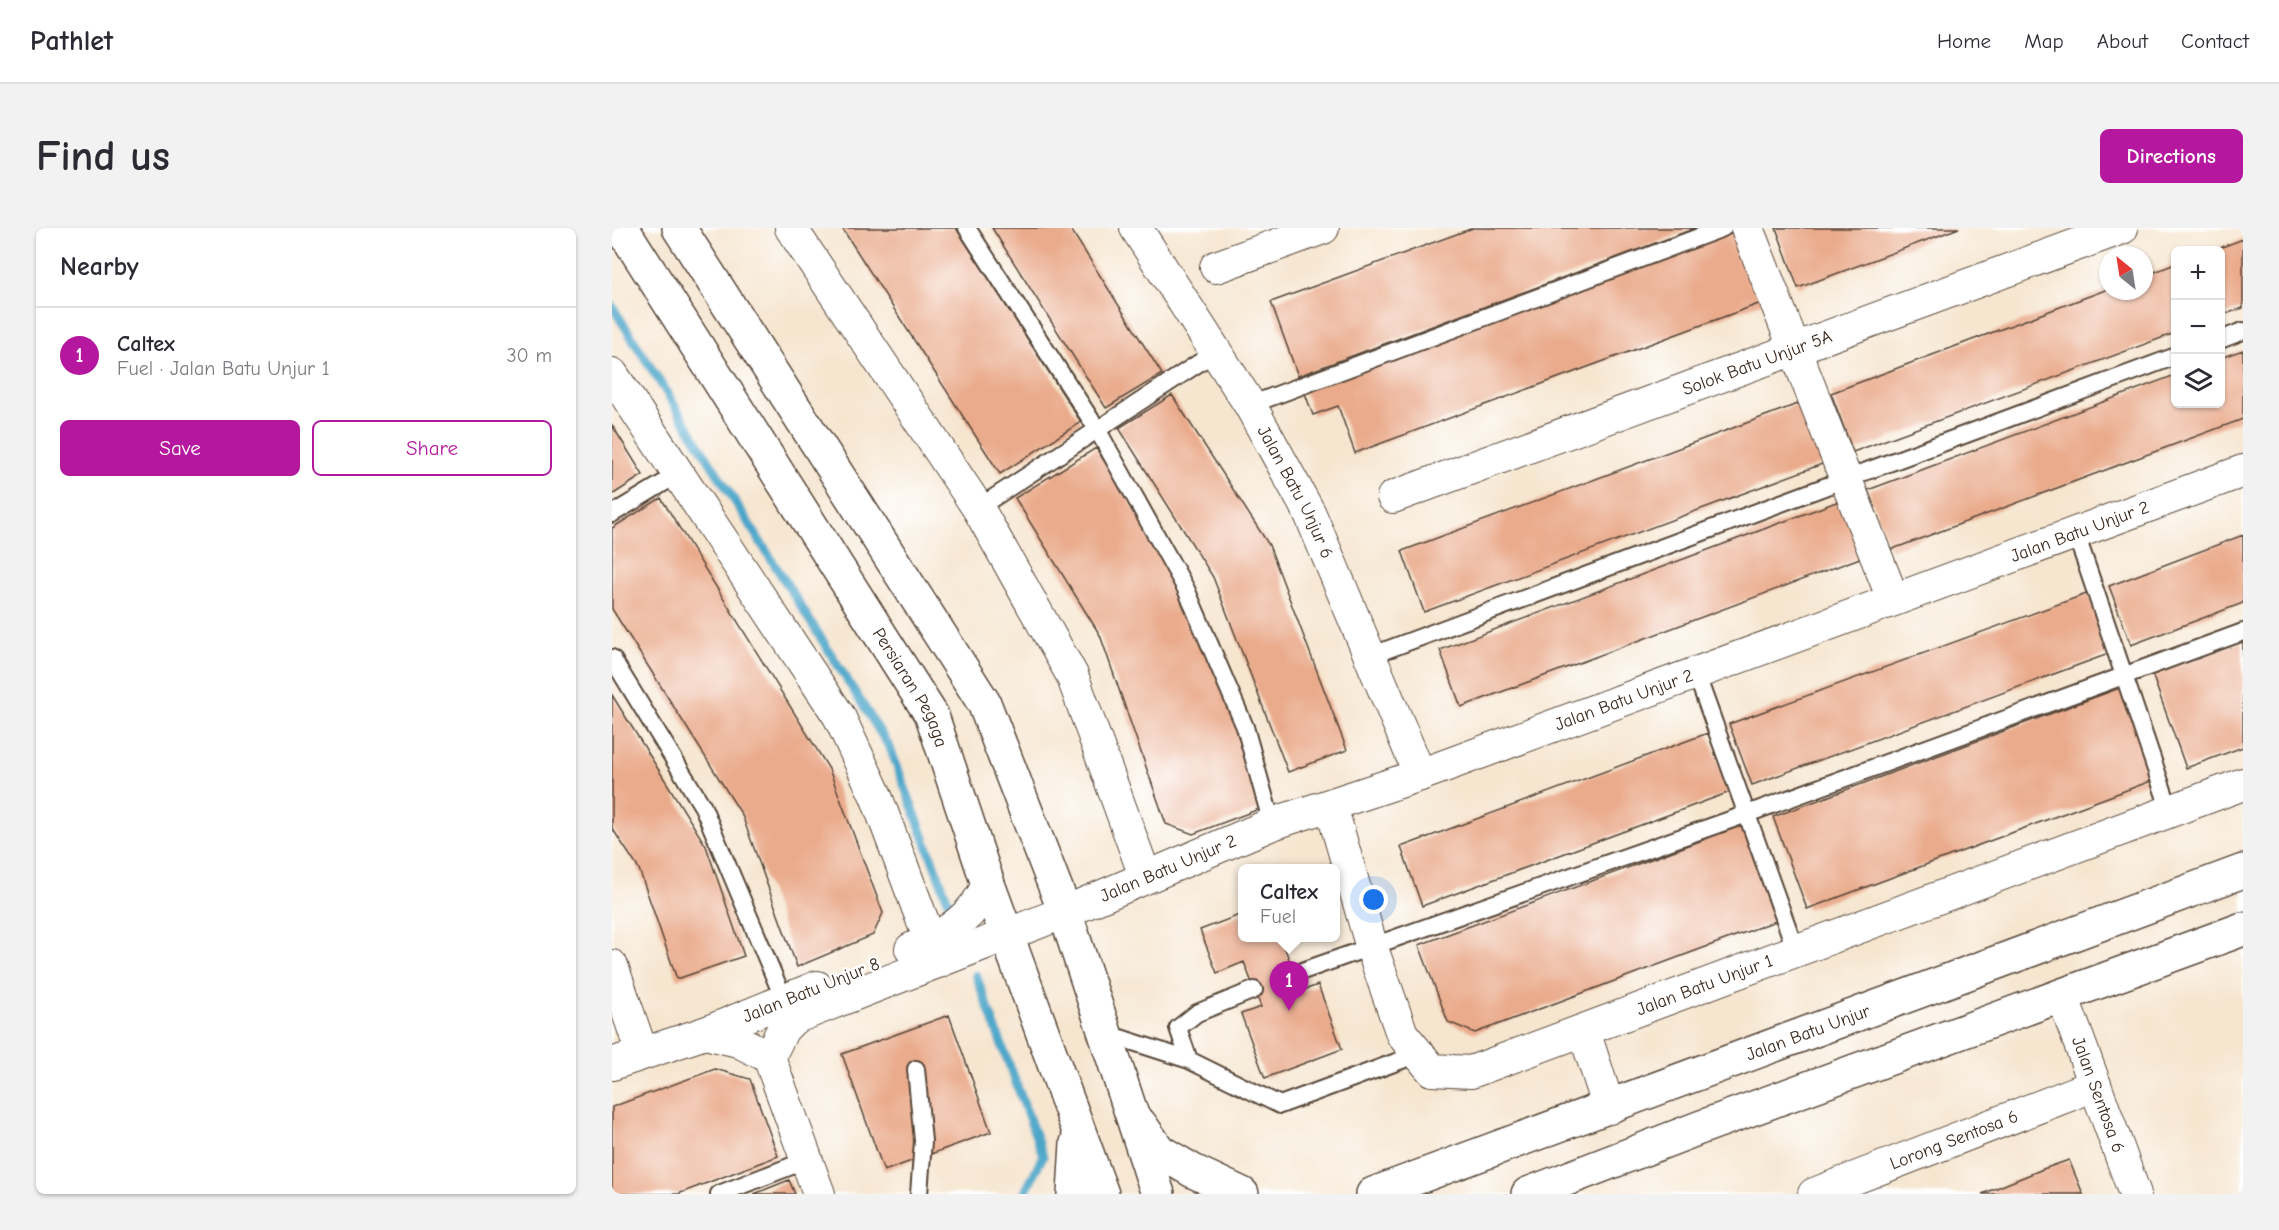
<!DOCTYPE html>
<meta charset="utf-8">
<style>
body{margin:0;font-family:"Comic Neue",sans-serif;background:#f2f2f3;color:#2b2b33}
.controls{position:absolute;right:18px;top:18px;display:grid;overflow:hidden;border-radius:9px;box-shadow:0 2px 4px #0004}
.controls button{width:54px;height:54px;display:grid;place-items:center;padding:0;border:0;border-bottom:2px solid #e1e1e2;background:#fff;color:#2b2b33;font:30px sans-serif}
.compass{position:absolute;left:1487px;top:18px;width:54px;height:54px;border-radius:50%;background:#fff;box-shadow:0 2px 4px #0004;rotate:330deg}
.you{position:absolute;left:762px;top:672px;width:21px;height:21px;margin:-15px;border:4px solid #fff;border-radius:50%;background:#1a73e8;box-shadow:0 0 0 9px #1a73e833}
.badge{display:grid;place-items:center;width:39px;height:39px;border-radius:50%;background:#b5179e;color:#fff;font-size:20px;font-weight:700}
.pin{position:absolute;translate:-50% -50px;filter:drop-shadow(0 2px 3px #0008)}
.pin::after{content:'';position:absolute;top:32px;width:21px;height:18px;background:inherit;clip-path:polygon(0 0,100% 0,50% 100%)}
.popup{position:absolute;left:626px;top:636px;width:102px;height:78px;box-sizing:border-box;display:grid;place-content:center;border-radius:9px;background:#fff;filter:drop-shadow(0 2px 4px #0005);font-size:20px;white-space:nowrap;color:#7c7c81}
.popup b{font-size:22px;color:#2b2b33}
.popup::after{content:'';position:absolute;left:50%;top:100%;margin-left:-12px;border:12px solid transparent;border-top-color:#fff}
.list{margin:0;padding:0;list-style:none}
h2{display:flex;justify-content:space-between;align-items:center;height:78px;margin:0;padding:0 24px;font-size:26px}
h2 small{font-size:20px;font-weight:400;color:#7c7c81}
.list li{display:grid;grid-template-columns:39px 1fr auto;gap:18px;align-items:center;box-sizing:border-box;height:96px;padding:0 24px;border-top:2px solid #e1e1e2}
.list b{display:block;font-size:22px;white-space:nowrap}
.list p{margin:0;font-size:20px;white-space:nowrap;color:#7c7c81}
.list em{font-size:20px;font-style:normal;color:#7c7c81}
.actions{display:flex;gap:12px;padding:18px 24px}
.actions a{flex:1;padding:14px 0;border:2px solid #b5179e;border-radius:9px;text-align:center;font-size:21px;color:#b5179e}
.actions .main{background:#b5179e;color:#fff}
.icon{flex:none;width:33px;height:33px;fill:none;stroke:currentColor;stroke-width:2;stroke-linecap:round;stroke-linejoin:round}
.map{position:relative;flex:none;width:1631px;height:966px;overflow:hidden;border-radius:9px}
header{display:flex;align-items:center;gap:36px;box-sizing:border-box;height:84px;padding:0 30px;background:#fff;border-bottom:2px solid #e1e1e2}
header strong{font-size:28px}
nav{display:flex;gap:33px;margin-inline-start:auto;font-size:21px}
.intro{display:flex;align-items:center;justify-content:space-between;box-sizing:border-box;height:144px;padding:0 36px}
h1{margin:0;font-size:42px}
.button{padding:15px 27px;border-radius:9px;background:#b5179e;color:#fff;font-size:21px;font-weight:700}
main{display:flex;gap:36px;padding:0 36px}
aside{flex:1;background:#fff;border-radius:9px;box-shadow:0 2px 4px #0004}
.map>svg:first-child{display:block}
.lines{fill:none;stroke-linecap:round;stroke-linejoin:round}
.stream{stroke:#4ba6c9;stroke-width:9}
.building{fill:#eaab8c}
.lane-casing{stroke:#574639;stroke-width:20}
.street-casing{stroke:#574639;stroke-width:34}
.secondary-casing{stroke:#574639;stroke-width:36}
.primary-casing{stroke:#574639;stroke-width:36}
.lane{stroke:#fff;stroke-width:16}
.street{stroke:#fff;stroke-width:32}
.secondary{stroke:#fff;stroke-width:33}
.primary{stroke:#fff;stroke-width:33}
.labels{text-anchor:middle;stroke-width:5;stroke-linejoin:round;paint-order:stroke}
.street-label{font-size:18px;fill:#3b2a1e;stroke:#fff}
</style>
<header>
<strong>Pathlet</strong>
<nav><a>Home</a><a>Map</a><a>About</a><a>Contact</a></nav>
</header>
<div class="intro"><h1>Find us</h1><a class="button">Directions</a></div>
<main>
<aside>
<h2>Nearby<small></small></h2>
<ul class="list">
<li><span class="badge">1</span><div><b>Caltex</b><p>Fuel · Jalan Batu Unjur 1</p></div><em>30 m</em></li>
</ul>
<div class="actions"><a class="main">Save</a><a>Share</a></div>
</aside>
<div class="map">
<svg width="1631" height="966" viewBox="0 0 1631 966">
<rect width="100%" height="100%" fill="#fff"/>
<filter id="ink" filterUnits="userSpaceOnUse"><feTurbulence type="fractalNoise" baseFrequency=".0167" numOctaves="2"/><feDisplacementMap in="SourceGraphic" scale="12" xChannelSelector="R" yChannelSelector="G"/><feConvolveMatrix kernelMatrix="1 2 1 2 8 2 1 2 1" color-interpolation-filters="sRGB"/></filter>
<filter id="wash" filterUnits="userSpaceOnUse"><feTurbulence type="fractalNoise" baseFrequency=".008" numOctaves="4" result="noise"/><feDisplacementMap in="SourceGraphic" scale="24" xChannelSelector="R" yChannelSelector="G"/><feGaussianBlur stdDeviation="1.35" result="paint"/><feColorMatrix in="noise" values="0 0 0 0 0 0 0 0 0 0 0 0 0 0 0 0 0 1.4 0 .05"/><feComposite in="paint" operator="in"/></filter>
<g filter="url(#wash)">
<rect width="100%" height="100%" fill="#f6e6d0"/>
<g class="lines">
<path class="stream" d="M0 78 278 520 339 681
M364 747 431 928 412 966"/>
</g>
<g id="blocks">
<path class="building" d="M230 0H344L469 194 388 246Z
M380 0H458L550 146 494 180Z
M861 0H1084L686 148 659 74Z
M1126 0 1160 71 743 225 726 178 701 187 691 160Z
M1164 0H1347L1186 60Z
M1631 11V80L1608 88V22H1602Z
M1563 36V105L1241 224 1219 165 1496 61 1532 63V48Z
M1631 122V191L1278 322 1256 262 1563 147V176H1608V130Z
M560 167 657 317 735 522 676 544 601 349 507 200Z
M1199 171 1221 232 812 384 790 323Z
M0 197 31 247 0 267Z
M484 220 576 366 655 578 581 606 554 596 488 407 403 270Z
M49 270 217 541 271 685 261 707 185 739 130 587 0 381V300Z
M1235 270 1256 327 849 479 828 422Z
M1631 307V375L1519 417 1497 358Z
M1477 365 1499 425 1140 557 1117 496Z
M1631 413V519L1574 540 1540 446Z
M1513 458 1547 550 1195 681 1161 589Z
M0 467 94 618 132 728 65 751 27 641 0 600Z
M1096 505 1118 564 810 678 789 619Z
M1134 596 1169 691 863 805 836 794 807 717Z
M630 686V710H669L689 763 706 757 730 821 653 850 629 786 649 779 632 734 605 745 588 702Z
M337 787 379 904 272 943 230 826Z
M103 841 138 851 166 928 66 966H0V879Z
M1457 932 1471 966H1370L1431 941Z
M177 952 183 966H142Z"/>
</g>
</g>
<g filter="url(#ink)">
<use href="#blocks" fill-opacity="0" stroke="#574639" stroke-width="1.5"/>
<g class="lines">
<g class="lane-casing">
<path id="lane" d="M355 0 485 201 574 361 633 499 660 596
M1608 112 1631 103
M638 177 1111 0
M366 280 602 125
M0 286 68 245
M1463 303 1558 583
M758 428 1564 128
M0 430 91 579 172 772
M1084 445 1184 723
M682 746 1135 586 1631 404
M493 805 577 832 668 877 806 826
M577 832 566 800 585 785 642 762
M304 841 311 913 307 966
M107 966 195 932"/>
</g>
<g class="street-casing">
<g id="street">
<path d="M179 0 366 280 460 447 533 648"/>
<path id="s1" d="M524 0 638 177 698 286 808 547"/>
<path d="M1135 0 1281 371"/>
<path d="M604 39 711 0"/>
<path d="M0 146 227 488 264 568 326 734"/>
<path id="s2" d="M781 269 1510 0"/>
<path id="s3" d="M719 578 760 720 790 806 820 842 859 844 1631 556"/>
<path d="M299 721C331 709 362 689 376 656"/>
<path d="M0 738 30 825"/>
<path id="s4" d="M1450 767 1523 966"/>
<path d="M972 803 997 880"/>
<path d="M93 805 126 813 157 829 207 966"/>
<path id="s5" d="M157 829 171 801 182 790 453 684 660 596 808 547 1631 243"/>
<path d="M0 836 93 805 205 759"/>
<path id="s6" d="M1202 966 1483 857"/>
</g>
</g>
<g class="secondary-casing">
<g id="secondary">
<path id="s7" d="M761 966 1631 643"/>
<path d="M916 966 1087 900 1631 701"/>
</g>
</g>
<g class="primary-casing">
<g id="primary">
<path id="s8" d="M10 0 320 488 376 656 490 966"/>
<path d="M67 0 372 475 453 684 546 966"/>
<path d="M528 896 547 923 581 943 630 966"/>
<path d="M462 966 465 915"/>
</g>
</g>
<use href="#lane" class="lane"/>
<use href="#street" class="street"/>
<use href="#secondary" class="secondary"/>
<use href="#primary" class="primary"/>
</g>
</g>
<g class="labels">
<g class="street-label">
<text dy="6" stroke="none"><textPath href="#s2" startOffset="388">Solok Batu Unjur 5A</textPath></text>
<text dy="6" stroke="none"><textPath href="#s1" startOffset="309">Jalan Batu Unjur 6</textPath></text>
<text dy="6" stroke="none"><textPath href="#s5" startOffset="1422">Jalan Batu Unjur 2</textPath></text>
<text dy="6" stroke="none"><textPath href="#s8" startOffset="543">Persiaran Pegaga</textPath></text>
<text dy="6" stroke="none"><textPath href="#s5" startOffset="936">Jalan Batu Unjur 2</textPath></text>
<text dy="6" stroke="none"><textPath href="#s5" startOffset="450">Jalan Batu Unjur 2</textPath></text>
<text dy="6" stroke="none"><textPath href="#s3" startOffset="574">Jalan Batu Unjur 1</textPath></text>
<text transform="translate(199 762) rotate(-22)" y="6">Jalan Batu Unjur 8</text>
<text dy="6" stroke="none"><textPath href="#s7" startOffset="464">Jalan Batu Unjur</textPath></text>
<text dy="6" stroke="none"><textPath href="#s4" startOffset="106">Jalan Sentosa 6</textPath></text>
<text dy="6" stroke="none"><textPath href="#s6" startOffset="150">Lorong Sentosa 6</textPath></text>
</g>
</g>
</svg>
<div class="controls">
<button>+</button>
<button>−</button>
<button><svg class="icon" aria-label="layers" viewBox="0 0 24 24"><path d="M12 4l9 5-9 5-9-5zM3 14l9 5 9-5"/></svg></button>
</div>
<svg class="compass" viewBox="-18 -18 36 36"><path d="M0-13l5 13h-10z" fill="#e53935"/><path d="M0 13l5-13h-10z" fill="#7c7c81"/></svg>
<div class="you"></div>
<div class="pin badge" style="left:677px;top:783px">1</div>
<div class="popup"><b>Caltex</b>Fuel</div>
</div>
</main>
